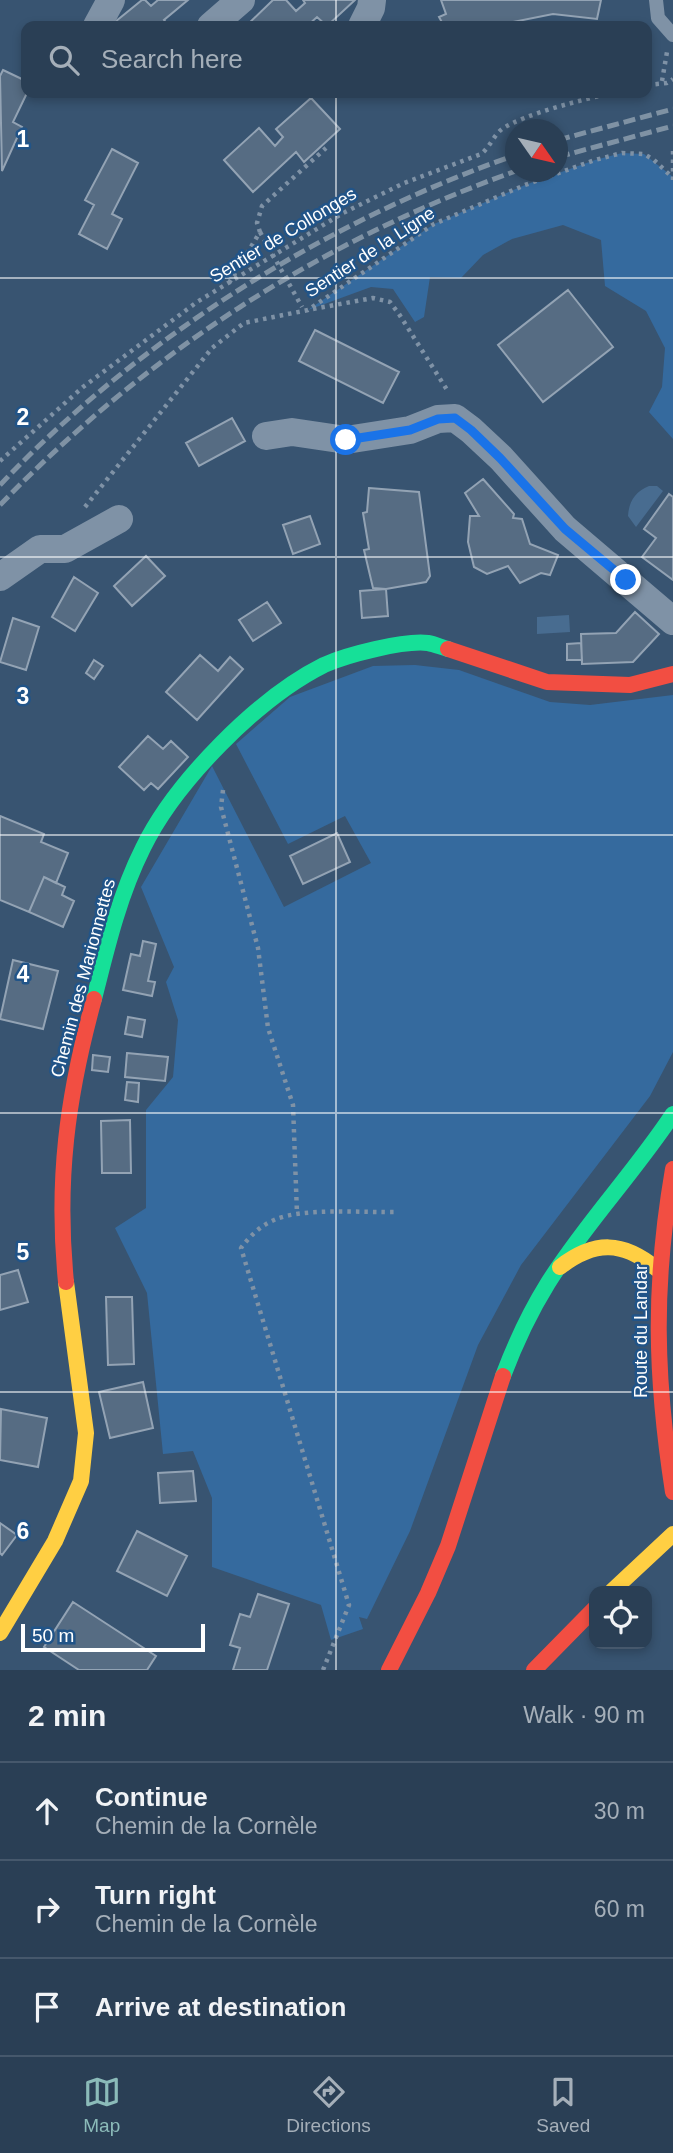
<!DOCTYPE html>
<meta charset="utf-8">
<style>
body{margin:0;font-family:Helvetica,sans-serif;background:#32465b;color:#f1f3f6}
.controls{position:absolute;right:21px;bottom:21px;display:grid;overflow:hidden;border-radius:14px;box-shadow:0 4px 10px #0003}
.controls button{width:63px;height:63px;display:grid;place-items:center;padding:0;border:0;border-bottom:2px solid #46586c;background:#2a3f55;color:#f1f3f6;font:35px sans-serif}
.compass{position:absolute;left:505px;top:119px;width:63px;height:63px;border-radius:50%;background:#2a3f55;box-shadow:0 4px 10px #0003;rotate:124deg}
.scale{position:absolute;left:21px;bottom:18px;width:184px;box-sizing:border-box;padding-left:7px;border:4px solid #fff;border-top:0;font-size:19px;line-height:24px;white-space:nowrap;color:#fff;-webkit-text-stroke:5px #215488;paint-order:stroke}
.stop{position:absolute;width:21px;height:21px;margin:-16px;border:5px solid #1a73e8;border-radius:50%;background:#fff}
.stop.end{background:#1a73e8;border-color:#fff;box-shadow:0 2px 7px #0008}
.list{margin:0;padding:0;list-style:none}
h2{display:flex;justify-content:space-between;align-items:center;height:91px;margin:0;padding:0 28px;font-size:30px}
h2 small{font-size:23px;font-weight:400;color:#a5afb9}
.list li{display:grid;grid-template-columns:46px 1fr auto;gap:21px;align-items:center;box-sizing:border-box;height:98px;padding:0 28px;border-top:2px solid #46586c}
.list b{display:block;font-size:26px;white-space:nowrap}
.list p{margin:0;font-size:23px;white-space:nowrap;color:#a5afb9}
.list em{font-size:23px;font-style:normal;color:#a5afb9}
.icon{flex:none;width:38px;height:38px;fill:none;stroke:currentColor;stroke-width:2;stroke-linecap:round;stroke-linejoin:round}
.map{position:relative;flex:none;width:673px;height:1670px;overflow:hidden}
.search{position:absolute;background:#2a3f55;box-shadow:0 4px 10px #0003;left:21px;right:21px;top:21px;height:77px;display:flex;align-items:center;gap:18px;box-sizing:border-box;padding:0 24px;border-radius:14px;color:#a5afb9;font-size:26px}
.sheet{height:385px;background:#2a3f55}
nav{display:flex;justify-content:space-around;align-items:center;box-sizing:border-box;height:98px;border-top:2px solid #46586c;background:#2a3f55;font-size:19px;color:#a5afb9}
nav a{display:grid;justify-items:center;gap:4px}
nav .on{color:#8bbbb9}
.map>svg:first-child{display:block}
.green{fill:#356a9e}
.water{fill:#486c90}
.building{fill:#566c83;stroke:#93a3b4;stroke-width:2}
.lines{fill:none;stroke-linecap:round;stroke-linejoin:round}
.path{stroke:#7f92a6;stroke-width:4.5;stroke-dasharray:3.5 5;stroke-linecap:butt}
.lane{stroke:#7f92a6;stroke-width:14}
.street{stroke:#7f92a6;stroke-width:28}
.fast{stroke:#16e098;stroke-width:16}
.slow{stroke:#ffcf43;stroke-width:16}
.jam{stroke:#f24e42;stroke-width:16}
.rail{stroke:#7f92a4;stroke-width:5;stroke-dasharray:12 5;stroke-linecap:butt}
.path-bridge{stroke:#7f92a6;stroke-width:4.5;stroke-dasharray:3.5 5;stroke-linecap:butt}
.route{stroke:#1a73e8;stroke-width:9}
.grid{fill:none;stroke:#fff;stroke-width:2;stroke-opacity:0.55}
.labels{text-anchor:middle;stroke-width:5;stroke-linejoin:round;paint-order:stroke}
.street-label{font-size:18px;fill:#fff;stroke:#215488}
.grid-label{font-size:23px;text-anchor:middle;font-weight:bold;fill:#fff;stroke:#215488;stroke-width:5;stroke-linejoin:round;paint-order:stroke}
</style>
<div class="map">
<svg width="673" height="1670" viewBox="0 0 673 1670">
<rect width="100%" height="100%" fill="#385471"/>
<path class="green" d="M622 153 644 154 673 177V439L649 412 662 387 665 348 646 311 605 286 601 240 563 225 512 239 483 255 461 278 430 277 424 317 415 322 393 289 371 287 308 310 434 224 525 185 595 160Z
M415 665 459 670 550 702 590 705 673 695V1052L650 1096 521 1265 478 1345 410 1531 367 1619 359 1617 363 1629 331 1640 321 1605 212 1567V1498L193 1451 163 1454 147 1293 115 1228 146 1208V1110L173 1077 178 1020 166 982 174 967 141 887 212 766 284 907 371 863 345 816 288 844 236 744 290 697 373 666Z"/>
<path class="water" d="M649 486H657L663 491 636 527 628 516C629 501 635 492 649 486Z
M569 615 570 632 537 634V617Z"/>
<path class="building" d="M142 0H145L151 6 158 0H188L164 20 169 26H110Z
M273 0H286L296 11 305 3 303 0H355L327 26 317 17 307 26H246Z
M441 0H601L597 19 553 14 493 26H444L439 17 446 14Z
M3 70 26 81 27 93 13 122 22 127 2 171 0 76Z
M311 98 340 129 304 162 296 152 253 192 224 160 259 128 275 146 283 137 276 129Z
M112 149 138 163 112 214 122 219 107 249 79 234 94 205 85 200Z
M568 290 613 347 543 402 498 345Z
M315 330 399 372 383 403 299 361Z
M232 418 245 441 199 466 186 443Z
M483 479 514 514 513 518 522 519 530 544 558 555 550 575 541 573 520 583 508 566 487 574 474 567 468 542 470 516H479L465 493Z
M369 488 419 492 430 576 426 582 386 589 373 588 364 550 369 549 363 513 367 512Z
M669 494 673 497V580L642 557 656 538 644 529Z
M310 516 320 544 293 554 283 525Z
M146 556 165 576 132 606 114 586Z
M74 577 98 593 75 631 52 617Z
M386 589 388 616 362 618 360 591Z
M267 602 281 623 253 641 239 620Z
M635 612 659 634 633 662 582 664 581 634 616 633Z
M13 618 39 627 26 670 0 662Z
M581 643 582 660H567V644Z
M200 655 218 671 230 657 243 669 197 720 166 692Z
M94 660 103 666 94 679 86 673Z
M148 736 163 749 171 741 188 757 158 789 151 783 144 790 119 767Z
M0 816 44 834 41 842 68 853 56 883 44 877 29 912 0 900Z
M337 833 350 862 303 884 290 856Z
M44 877 65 887 62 895 74 901 63 927 29 912Z
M143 941 156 944 148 981 155 982 152 996 123 990 131 954 140 956Z
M13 960 58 971 43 1029 0 1019Z
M128 1017 145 1020 142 1037 125 1034Z
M127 1053 168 1057 165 1081 125 1077Z
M93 1055 110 1057 108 1072 92 1070Z
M127 1082 139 1083 138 1102 125 1100Z
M130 1120 131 1173H102L101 1121Z
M18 1270 28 1302 0 1310V1275Z
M106 1297H132L134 1364 108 1365Z
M143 1382 153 1428 110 1438 99 1392Z
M1 1409 47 1418 38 1467 0 1460Z
M193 1471 196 1501 160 1503 158 1473Z
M0 1523 17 1535 2 1555 0 1553Z
M137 1531 187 1556 167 1596 117 1571Z
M258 1594 289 1604 267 1670H233L240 1648 230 1645 240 1614 250 1617Z
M73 1602 156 1656 147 1670H79L44 1647Z"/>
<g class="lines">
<path class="path" d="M662 81 667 52
M647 85 667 83 673 79
M673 180V146
M229 283 260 232 257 223 262 206 326 148
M313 309 373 298 390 302 399 314 449 393
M0 461 83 387 197 302 343 213 404 183 481 154C490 147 494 135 502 129 524 114 585 99 612 93
M85 507 212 348 244 323 308 310 434 224 525 185 595 160 622 153 644 154 654 160 673 178
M223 790 221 807 258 948 268 1028 293 1105 297 1214
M323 1670 349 1605 241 1248C250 1236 260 1226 274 1220 303 1207 365 1213 398 1212"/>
<path class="lane" d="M656 0 658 18 673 35"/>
<path class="street" d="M97 26 111 0
M211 26 241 0
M362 26 371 8 372 0
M266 436 292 432 346 440 410 430 438 419 455 418 471 430 501 458 565 529 673 621
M0 577 40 549H65L119 519"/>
<path class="fast" d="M94 999C107 947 119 896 143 848 175 782 258 698 324 665 346 655 404 640 428 643 434 644 441 647 448 649
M503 1376C515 1344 530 1312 548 1283 585 1224 634 1173 673 1114"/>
<path class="slow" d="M560 1267C595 1240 623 1241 657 1269
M612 1591 673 1534
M0 1633 55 1541 81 1481 86 1433 66 1282"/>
<path class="jam" d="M448 649 547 682 630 685 673 674
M673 1169C653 1285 655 1376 673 1492
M66 1282C56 1181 67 1097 94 999
M389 1670 428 1593 448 1546 503 1376
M534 1670 594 1609"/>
<path class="rail" d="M558 140 673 109
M558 157 673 126
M0 485C137 340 327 220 516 155
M0 505C145 355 319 241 516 171"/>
<path class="path-bridge" d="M260 232 302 307"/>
</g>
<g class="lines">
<path class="route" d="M346 440 410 430 438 419 455 418 471 430 500 458 565 529 626 580"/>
</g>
<path class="grid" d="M336 0V26M336 93V1670M0 278H673M0 557H673M0 835H673M0 1113H673M0 1392H673"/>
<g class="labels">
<g class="street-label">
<text transform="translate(283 235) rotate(-31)" y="6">Sentier de Collonges</text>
<text transform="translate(370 252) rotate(-33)" y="6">Sentier de la Ligne</text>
<text transform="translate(83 978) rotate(-75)" y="6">Chemin des Marionnettes</text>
<text transform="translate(641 1331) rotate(-90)" y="6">Route du Landar</text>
</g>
</g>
<g class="grid-label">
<text x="23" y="147">1</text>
<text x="23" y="425">2</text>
<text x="23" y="704">3</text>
<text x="23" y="982">4</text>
<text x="23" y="1260">5</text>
<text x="23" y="1539">6</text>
</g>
</svg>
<div class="controls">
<button><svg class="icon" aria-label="locate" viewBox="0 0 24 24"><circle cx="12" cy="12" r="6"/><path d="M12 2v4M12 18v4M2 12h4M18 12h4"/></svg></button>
</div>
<svg class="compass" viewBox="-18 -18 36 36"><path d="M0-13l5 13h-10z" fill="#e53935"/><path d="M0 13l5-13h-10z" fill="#a5afb9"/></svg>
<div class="scale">50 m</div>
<div class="stop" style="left:346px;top:440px"></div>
<div class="stop end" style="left:626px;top:580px"></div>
<div class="search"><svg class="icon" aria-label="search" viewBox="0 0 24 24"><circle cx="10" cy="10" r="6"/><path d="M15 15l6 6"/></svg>Search here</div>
</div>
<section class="sheet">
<h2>2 min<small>Walk · 90 m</small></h2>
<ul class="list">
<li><svg class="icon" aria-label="ahead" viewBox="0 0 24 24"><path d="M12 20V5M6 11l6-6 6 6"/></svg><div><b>Continue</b><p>Chemin de la Cornèle</p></div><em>30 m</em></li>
<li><svg class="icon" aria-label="right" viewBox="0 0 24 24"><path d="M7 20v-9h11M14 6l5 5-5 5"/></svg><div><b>Turn right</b><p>Chemin de la Cornèle</p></div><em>60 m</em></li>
<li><svg class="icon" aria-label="arrive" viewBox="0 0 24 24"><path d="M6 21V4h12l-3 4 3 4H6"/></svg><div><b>Arrive at destination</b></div></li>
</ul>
</section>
<nav>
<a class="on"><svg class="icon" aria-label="map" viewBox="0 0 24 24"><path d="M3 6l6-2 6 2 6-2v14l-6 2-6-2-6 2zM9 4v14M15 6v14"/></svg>Map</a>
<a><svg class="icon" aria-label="directions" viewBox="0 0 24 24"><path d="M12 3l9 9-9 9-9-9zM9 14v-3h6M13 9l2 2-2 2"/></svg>Directions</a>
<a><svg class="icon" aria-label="saved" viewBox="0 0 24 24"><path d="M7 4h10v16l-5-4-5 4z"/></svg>Saved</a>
</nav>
